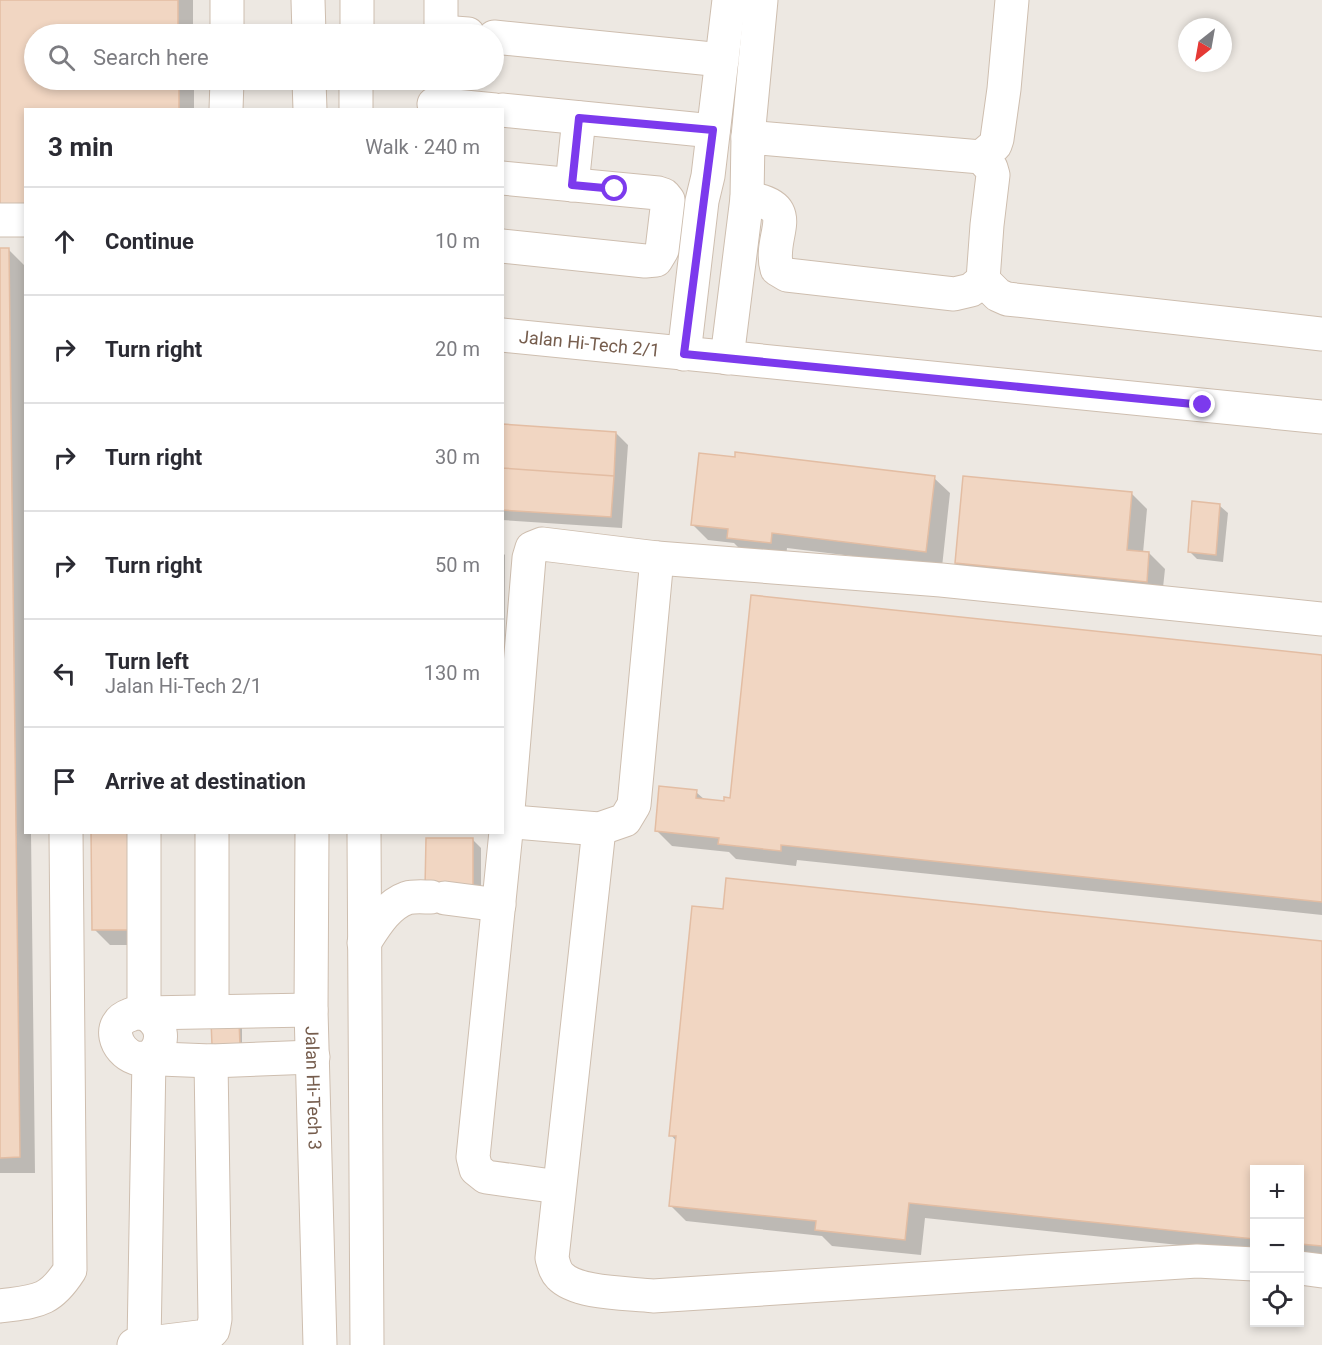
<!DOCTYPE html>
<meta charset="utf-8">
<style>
body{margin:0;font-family:Roboto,sans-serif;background:#f7f7f7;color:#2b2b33}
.controls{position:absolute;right:18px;bottom:18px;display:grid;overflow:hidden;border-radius:0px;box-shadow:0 3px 9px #0003}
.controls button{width:54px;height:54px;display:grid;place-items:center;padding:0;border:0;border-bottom:2px solid #e1e1e2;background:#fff;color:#2b2b33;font:30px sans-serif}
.compass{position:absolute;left:1178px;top:18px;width:54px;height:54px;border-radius:50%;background:#fff;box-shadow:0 3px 9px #0003;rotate:211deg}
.stop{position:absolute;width:18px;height:18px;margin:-14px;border:4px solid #7c3aed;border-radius:50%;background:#fff}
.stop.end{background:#7c3aed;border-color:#fff;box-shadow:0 2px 6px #0008}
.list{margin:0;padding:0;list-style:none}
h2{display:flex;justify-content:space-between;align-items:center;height:78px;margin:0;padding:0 24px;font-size:26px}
h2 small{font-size:20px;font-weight:400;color:#7c7c81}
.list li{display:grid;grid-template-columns:39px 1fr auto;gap:18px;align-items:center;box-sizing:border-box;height:108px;padding:0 24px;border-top:2px solid #e1e1e2}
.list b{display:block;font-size:22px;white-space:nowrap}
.list p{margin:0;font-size:20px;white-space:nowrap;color:#7c7c81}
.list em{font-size:20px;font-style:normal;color:#7c7c81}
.icon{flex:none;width:33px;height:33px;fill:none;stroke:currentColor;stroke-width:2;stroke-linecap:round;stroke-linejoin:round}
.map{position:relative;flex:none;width:1322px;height:1345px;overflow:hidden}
.search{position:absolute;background:#fff;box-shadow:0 3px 9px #0003;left:24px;top:24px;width:480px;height:66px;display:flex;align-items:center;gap:15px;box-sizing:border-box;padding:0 21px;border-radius:33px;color:#7c7c81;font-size:22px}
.panel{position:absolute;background:#fff;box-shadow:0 3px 9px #0003;left:24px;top:108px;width:480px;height:726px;border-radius:0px}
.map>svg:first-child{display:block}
.industrial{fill:#ede8e2;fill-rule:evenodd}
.shadow{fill:#0003}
.building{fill:#f1d6c2;stroke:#e3bda3;stroke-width:1.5}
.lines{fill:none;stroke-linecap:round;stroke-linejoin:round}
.minor-casing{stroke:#cebeaf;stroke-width:35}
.minor{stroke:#fff;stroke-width:33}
.route{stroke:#7c3aed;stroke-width:8}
.labels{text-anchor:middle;stroke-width:4.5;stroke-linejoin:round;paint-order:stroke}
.street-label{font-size:18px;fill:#765d4d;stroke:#fef9f0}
</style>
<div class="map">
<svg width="1322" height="1345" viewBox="0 0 1322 1345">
<rect width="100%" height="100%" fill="#fcf5ea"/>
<path class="industrial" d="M0 0H1322V1345H0ZM1187 27H1223V63H1187ZM34 34H494V80H34ZM26 110H502V832H26ZM1254 1170H1300V1322H1254Z"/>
<path class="shadow" d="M0 0H193V34H34V80H194V110H26Z
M0 249H8L24 265 26 832H31L35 1173H0Z
M502 425 616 433 628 445 622 528 502 520Z
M934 478 950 493 942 567 787 548 786 558 744 553 734 543 708 540 692 524Z
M1131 493 1147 509 1143 553H1149L1165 569 1162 597 973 579 957 563Z
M1220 506 1228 513 1223 562 1197 559 1189 551Z
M502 552 505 555 504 784H502Z
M1322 656V915L797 860 796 866 736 859 729 852 672 846 656 830 696 792 705 800 725 802 732 799Z
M92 832 149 945H110L94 929Z
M473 840 481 848V895L433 894Z
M724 911 1322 943V1260L1300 1258V1170H1254V1253L925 1218 921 1255 832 1246 822 1236 686 1221 670 1205 677 1142 671 1135Z
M213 1023 242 1026V1047Z"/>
<path class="building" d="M0 0H178V34H34V80H179V110H26V210H0Z
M0 248H9L20 1157 0 1158Z
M502 424 616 432 614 476 502 468Z
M735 452 935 476 926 552 772 533 771 543 727 538 728 529 691 525 699 453 735 457Z
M502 468 614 476 611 517 502 510Z
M963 476 1132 492 1127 550 1149 552 1147 582 955 563Z
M1192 501 1220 504 1216 555 1188 552Z
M751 595 1322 655V902L781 845V851L718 844 719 838 655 831 659 786 697 790 696 798 724 801V797L730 798Z
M91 832H133L134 930H92Z
M426 838H473V888H425Z
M726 878 1322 941V1246L1300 1244V1170H1254V1239L909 1203 905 1240 815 1230 816 1221 669 1206 676 1136H669L692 906 723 909Z
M211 1021H239L240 1045H212Z"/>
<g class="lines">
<g class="minor-casing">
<g id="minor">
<path d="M308 0 309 34"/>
<path d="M441 0V34"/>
<path d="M441 32 468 34"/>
<path d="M227 34V0"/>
<path d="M357 34V0"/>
<path d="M494 37 722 60"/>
<path d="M309 80 310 110"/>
<path d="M434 104 495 110"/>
<path d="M226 110 227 80"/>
<path d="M356 110V80"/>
<path d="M502 110 713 131"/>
<path d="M981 157 995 145 997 139 1004 89 1012 0"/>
<path d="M502 178 658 193 664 195 668 200 662 250 656 260 645 261 502 246"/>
<path d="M572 185 579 118"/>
<path d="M747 198C804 206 767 235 777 269L787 275 954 294 971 290 983 280 987 225 993 175 991 168 981 157 748 137"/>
<path d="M0 220H26"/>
<path d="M983 280 998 295 1007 299 1322 334"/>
<path id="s1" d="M502 335 1322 417"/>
<path d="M684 354 702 201 708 176 729 0"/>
<path d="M727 358 747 198 748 137 761 0"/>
<path d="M502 821 599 829 625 820 634 805 657 558"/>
<path d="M599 829 552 1258C554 1265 555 1271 560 1276 577 1294 629 1293 653 1296L1197 1261 1254 1264"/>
<path d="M212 832V1011"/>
<path id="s2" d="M312 832 311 1010 320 1345"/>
<path d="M364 832 367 1345"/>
<path d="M445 898 499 905"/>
<path d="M364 943C375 926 387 905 407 898 414 896 424 897 431 897"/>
<path d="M311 1010 144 1013C140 1013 134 1013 130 1015 106 1023 115 1051 135 1058L211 1061 313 1057"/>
<path d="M559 1187 486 1177 476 1169 473 1157 507 822 529 558 532 548 542 544 657 558 941 580 1322 619"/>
<path d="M1300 1268 1322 1271"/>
<path d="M0 1306C36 1301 49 1303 70 1270L66 832"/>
<path d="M144 1344 149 1058C166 1044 164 1023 144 1013V832"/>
<path d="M134 1345 207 1336 213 1330 215 1319 211 1061"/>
</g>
</g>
<use href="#minor" class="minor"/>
</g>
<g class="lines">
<path class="route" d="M615 189 572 185 579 118 713 130 684 354 1203 405"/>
</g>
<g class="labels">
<g class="street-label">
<text dy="6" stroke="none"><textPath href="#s1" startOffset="88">Jalan Hi-Tech 2/1</textPath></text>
<text dy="6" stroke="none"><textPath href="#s2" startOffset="256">Jalan Hi-Tech 3</textPath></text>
</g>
</g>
</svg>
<div class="controls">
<button>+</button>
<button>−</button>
<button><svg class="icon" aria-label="locate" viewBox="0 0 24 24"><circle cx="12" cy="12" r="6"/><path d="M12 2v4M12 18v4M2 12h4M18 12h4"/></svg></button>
</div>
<svg class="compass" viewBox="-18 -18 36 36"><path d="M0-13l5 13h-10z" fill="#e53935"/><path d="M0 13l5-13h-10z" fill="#7c7c81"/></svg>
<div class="stop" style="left:615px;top:189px"></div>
<div class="stop end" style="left:1203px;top:405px"></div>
<div class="search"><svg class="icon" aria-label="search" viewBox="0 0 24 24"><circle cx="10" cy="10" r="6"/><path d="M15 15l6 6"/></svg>Search here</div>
<section class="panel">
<h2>3 min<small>Walk · 240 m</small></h2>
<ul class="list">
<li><svg class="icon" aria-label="ahead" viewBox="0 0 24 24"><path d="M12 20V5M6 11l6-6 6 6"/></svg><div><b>Continue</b></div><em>10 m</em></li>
<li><svg class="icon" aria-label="right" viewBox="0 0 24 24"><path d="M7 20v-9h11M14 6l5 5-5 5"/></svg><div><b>Turn right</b></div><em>20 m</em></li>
<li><svg class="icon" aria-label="right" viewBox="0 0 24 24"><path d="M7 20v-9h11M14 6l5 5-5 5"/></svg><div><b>Turn right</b></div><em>30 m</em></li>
<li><svg class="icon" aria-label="right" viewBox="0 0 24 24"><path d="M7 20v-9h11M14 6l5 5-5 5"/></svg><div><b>Turn right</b></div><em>50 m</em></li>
<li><svg class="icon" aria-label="left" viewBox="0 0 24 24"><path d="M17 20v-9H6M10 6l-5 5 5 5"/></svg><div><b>Turn left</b><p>Jalan Hi-Tech 2/1</p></div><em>130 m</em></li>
<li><svg class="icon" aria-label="arrive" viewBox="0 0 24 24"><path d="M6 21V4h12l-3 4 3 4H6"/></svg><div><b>Arrive at destination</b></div></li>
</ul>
</section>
</div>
